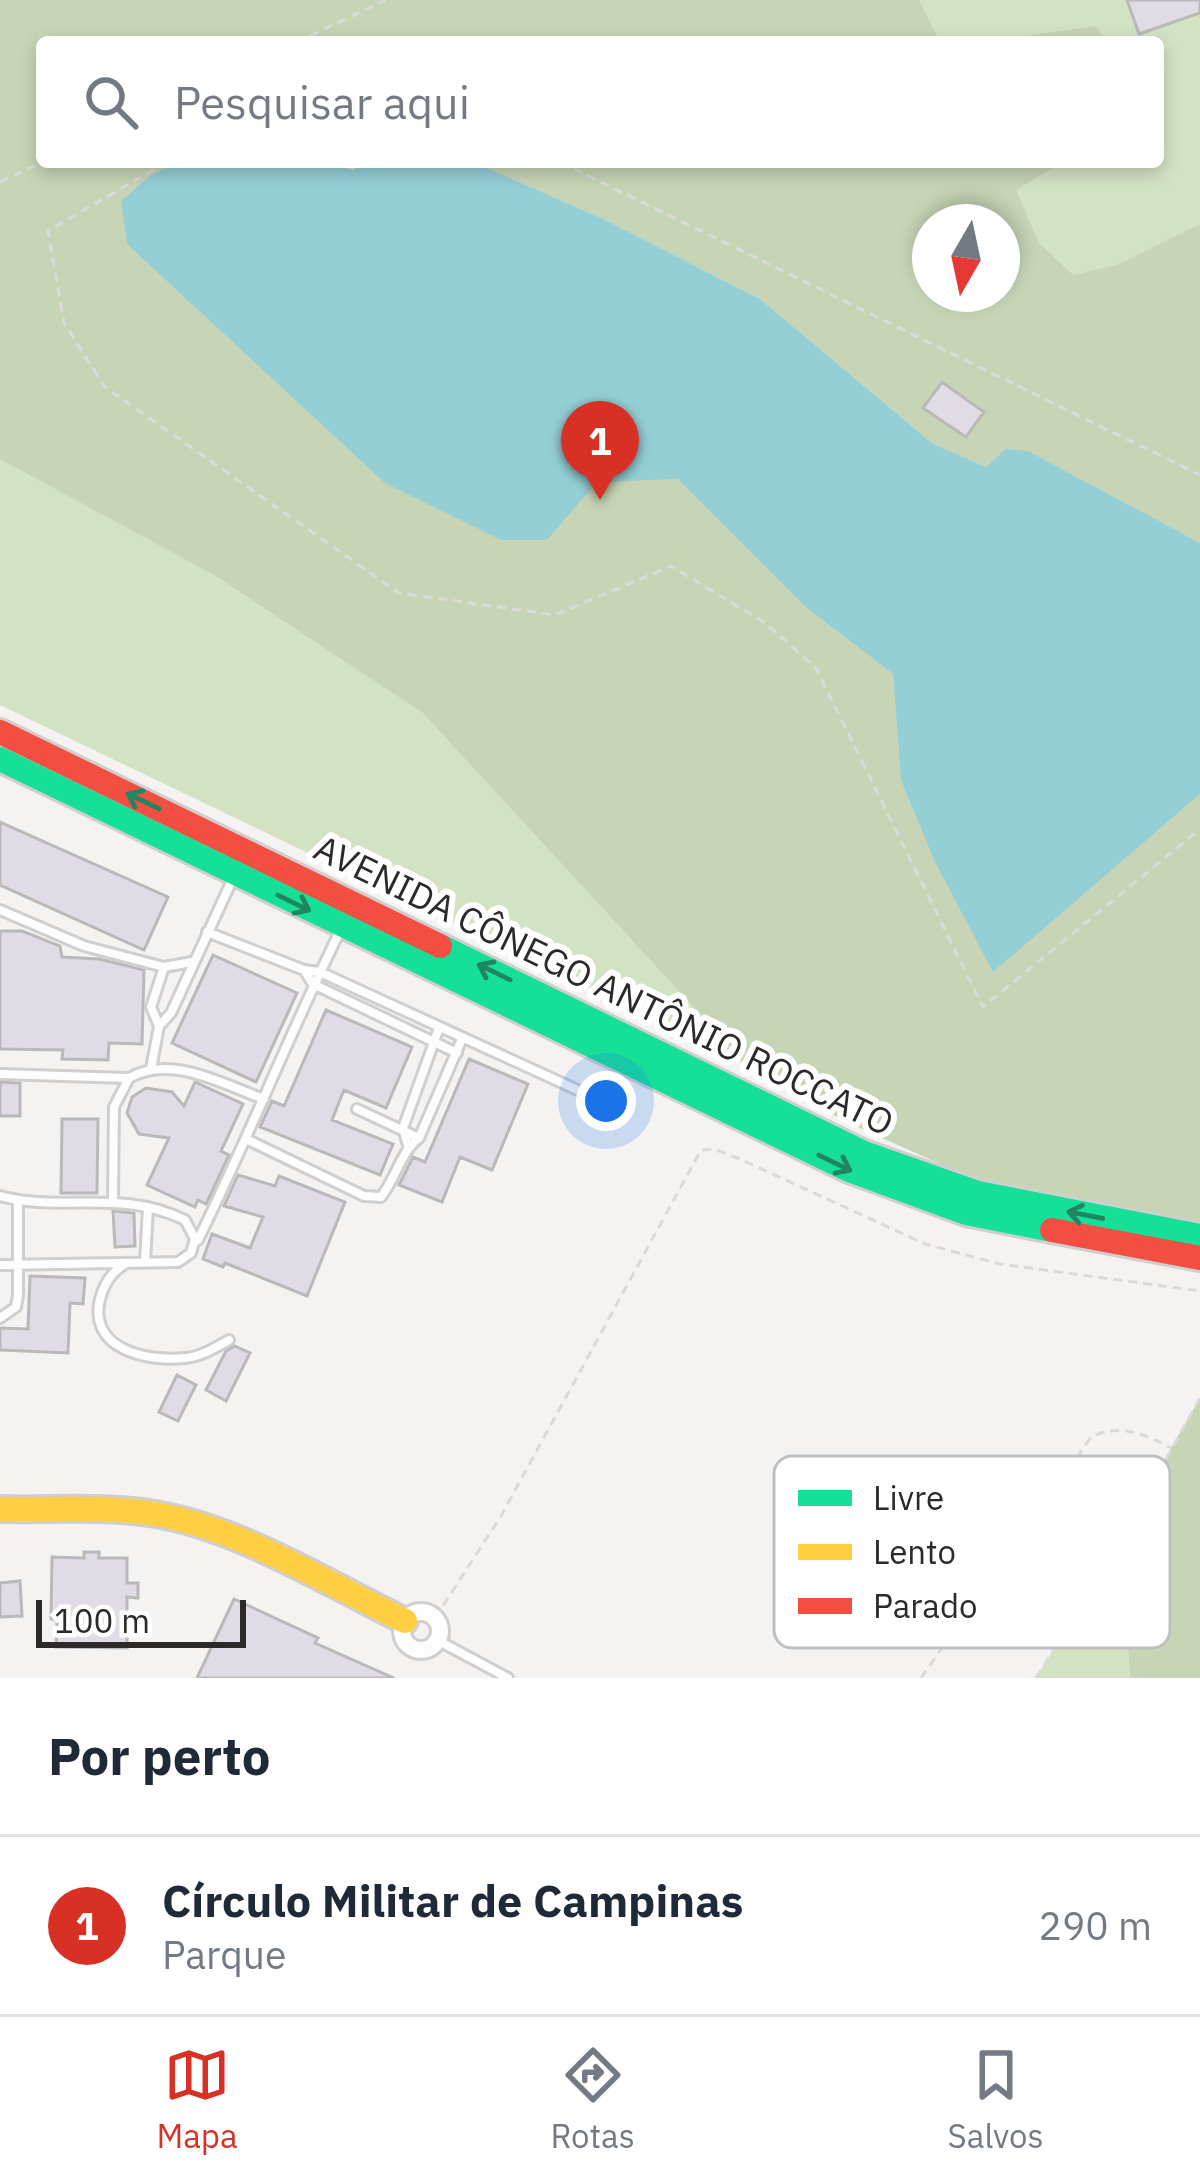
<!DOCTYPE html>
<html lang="pt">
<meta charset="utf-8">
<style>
body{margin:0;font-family:"IBM Plex Sans",sans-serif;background:#f6f6f7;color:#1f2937}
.compass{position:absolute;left:912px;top:204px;width:108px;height:108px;border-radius:50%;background:#fff;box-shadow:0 6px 18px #0003;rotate:189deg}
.scale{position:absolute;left:36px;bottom:30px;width:210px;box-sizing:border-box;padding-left:12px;border:6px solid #2b2a29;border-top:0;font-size:33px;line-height:42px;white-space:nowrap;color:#2b2a29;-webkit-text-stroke:9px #fff;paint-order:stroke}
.you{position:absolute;left:606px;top:1101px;width:42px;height:42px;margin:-30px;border:9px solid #fff;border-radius:50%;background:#1a73e8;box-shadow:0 0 0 18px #1a73e833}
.badge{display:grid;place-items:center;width:78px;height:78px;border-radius:50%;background:#d93025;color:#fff;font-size:39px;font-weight:700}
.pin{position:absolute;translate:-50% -99px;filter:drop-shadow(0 3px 6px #0008)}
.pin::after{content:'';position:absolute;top:63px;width:42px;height:36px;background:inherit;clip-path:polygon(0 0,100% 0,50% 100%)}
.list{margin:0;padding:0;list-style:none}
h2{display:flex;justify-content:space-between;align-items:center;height:156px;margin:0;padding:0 48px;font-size:51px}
h2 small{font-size:39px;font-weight:400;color:#747a83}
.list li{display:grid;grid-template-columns:78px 1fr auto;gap:36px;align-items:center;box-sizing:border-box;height:180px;padding:0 48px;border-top:3px solid #e0e1e3}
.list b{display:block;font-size:45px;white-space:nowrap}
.list p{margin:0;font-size:39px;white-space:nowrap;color:#747a83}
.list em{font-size:39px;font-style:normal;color:#747a83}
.icon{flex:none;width:66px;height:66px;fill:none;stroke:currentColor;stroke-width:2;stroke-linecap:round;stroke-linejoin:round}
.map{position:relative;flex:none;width:1200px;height:1678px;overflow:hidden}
.search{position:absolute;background:#fff;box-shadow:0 6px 18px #0003;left:36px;right:36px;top:36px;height:132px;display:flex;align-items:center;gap:30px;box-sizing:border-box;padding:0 42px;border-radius:12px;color:#747a83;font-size:45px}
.sheet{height:336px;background:#fff}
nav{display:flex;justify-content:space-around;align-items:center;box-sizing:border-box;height:168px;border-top:3px solid #e0e1e3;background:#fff;font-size:33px;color:#747a83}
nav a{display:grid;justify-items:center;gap:6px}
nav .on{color:#d93025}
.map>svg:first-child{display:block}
.green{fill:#d4e2c4;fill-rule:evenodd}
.forest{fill:#c7d5b6;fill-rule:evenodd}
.water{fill:#94cfd5}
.building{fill:#e1dbe5;stroke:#bab9b9;stroke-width:3}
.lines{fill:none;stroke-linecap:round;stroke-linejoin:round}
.lane-casing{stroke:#d0cfce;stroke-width:14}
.street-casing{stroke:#d0cfce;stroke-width:22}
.fast-casing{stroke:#d0cfce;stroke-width:30}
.slow-casing{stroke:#d0cfce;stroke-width:30}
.jam-casing{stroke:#d0cfce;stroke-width:30}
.path{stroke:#dbdad9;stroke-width:3;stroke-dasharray:9 6;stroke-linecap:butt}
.lane{stroke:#fefdfd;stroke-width:8}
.street{stroke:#fefdfd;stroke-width:16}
.fast{stroke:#16e098;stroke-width:24}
.slow{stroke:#ffcf43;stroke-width:24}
.jam{stroke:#f24e42;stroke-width:24}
.oneway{stroke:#208560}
.labels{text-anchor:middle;stroke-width:12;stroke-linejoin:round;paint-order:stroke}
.street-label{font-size:36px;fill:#2b2a29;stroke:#fff}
.key{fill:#fff;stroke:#bfbfbf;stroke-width:3}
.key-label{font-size:33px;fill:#2b2a29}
</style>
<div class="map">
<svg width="1200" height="1678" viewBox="0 0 1200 1678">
<rect width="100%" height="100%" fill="#f5f3f2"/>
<path class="green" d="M460 0H1200V834L860 1118 0 705V211L107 162H1158V42H368ZM930 222H1002V294H930Z
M1088 1592 1128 1645 1130 1678H1036Z"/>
<path class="forest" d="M0 0H919L940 42H42V162H176L150 176 128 244 291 392 501 540H546L597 481 678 479 807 608 893 674 901 780 993 971 1200 794V1223L967 1176 844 1121 749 1067 423 713 216 576 0 459Z
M1096 26 1106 42H981Z
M473 162H1062L1016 190 1039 243 1073 275 1117 265 1200 224V543L1028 451 986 467 933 444 760 299 603 219ZM930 222H1002V294H930Z
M1200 1398V1678H1130L1128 1645 1088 1592Z"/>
<path class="water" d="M176 162H322L353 170 365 162H473L603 219 760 299 933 444 986 467 1006 449 1028 451 1200 543V794L993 972 935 862 901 780 893 674 807 608 678 479 597 482 547 540H501L385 483 127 244 121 201 150 176Z"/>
<path class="building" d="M1127 0H1200V13L1139 34Z
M942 382 984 412 966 437 923 408Z
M0 822 168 897 144 950 0 885Z
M0 931H22L60 946 62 957 99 959 144 970 142 1044 109 1043 108 1060 62 1059 63 1050 0 1049Z
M213 955 297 993 256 1082 172 1043Z
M326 1010 412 1047 386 1108 344 1090 332 1120 393 1144 380 1175 260 1127 272 1101 284 1106Z
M469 1059 528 1084 492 1170 460 1157 442 1202 399 1185 413 1157 425 1162Z
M0 1082 20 1083V1116H0Z
M195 1082 243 1104 221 1151 229 1155 209 1198 206 1204 198 1200 195 1207 147 1185 169 1138 139 1134 127 1113 132 1097 146 1088 172 1092 184 1106Z
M62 1119H98L97 1193H61Z
M238 1175 275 1186 279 1176 345 1202 307 1296 225 1263 223 1267 203 1259 212 1234 250 1248 263 1217 224 1206Z
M113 1211 134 1213 135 1246 115 1247Z
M30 1276 85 1278 83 1304 70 1303 68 1353 0 1350V1328L28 1329Z
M235 1346 250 1353 226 1401 206 1390 226 1351Z
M177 1375 196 1385 178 1421 159 1412Z
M84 1552H99V1558H127V1583H138V1598L127 1597V1648L56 1647 57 1620 51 1619 52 1557 84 1558Z
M20 1581 22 1616 0 1617V1583Z
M234 1599 318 1638 315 1643 394 1678H197Z"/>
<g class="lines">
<g class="lane-casing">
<path id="lane" d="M0 910 84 946 164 967
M207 932 304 970 320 972 595 1098
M304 970 313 984 457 1053
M159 1026 151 1007 164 967 192 962
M151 1069 159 1026 171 1013 234 876
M0 1074 127 1078
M357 1109 419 1138
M248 1140 364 1196 381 1197C396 1178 401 1151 419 1138L462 1039
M408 1146 403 1128 439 1028
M0 1196C61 1213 120 1188 185 1220L195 1239 191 1253 178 1262 0 1265
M113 1200 114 1107 129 1078C172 1054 222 1084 264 1099
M198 1240C249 1137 291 1030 342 927
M145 1262 148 1207
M127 1263C113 1270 104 1284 100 1299 88 1349 146 1362 185 1358 200 1357 215 1348 229 1340
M0 1318 16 1307 18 1295V1200
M437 1640 508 1678"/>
</g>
<g class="street-casing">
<path id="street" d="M402 1631a19 19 0 1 1 38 0a19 19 0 1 1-38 0Z"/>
</g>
<g class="fast-casing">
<path id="fast" d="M0 759 849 1170 966 1213 1052 1230
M440 946 864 1153 978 1193 1200 1236"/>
</g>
<g class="slow-casing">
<path id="slow" d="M0 1509C49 1510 101 1506 149 1513 234 1525 327 1583 405 1621"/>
</g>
<g class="jam-casing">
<path id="jam" d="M0 732 440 946
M1052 1230 1200 1258"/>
</g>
<path class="path" d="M297 42 386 0
M167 162 48 231 64 323 105 387 399 593 555 615 671 566 765 623 816 668 983 1007 1200 829
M560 162 1200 475
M0 182 43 162
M435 1618 501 1516 701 1150 714 1149 742 1160 925 1244 1000 1264 1200 1291
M921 1678 1091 1437C1120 1423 1145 1434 1171 1448
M1036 1678 1127 1529 1200 1398"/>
<use href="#lane" class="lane"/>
<use href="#street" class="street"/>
<use href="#fast" class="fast"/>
<use href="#slow" class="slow"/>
<use href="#jam" class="jam"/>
</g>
<defs><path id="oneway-shaft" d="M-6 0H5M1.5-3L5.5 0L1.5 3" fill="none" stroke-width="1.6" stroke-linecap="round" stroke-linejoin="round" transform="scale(3)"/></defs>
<g class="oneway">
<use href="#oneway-shaft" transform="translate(143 801) rotate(-154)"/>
<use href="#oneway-shaft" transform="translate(294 903) rotate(26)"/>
<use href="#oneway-shaft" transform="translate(494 972) rotate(-154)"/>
<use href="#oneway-shaft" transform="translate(835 1163) rotate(26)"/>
<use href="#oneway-shaft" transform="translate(1085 1215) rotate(-169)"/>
</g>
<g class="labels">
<g class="street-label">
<text transform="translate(604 985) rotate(26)" y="13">AVENIDA CÔNEGO ANTÔNIO ROCCATO</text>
</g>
</g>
<rect x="774" y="1456" width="396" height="192" rx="18" class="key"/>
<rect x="798" y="1490" width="54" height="16" fill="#16e098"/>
<rect x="798" y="1544" width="54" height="16" fill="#ffcf43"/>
<rect x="798" y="1598" width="54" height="16" fill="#f24e42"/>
<g class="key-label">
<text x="873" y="1510">Livre</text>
<text x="873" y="1564">Lento</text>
<text x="873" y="1618">Parado</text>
</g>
</svg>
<svg class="compass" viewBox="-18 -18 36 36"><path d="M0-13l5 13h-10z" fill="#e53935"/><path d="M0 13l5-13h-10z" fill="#747a83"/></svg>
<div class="scale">100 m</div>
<div class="you"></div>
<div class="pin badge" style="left:600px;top:500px">1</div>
<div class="search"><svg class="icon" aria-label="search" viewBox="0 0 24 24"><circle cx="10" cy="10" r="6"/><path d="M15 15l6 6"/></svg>Pesquisar aqui</div>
</div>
<section class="sheet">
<h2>Por perto<small></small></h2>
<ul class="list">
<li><span class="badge">1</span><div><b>Círculo Militar de Campinas</b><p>Parque</p></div><em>290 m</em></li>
</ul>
</section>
<nav>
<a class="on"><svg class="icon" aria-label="map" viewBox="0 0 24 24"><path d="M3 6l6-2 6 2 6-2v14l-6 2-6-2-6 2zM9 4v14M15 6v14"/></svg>Mapa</a>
<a><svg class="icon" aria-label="directions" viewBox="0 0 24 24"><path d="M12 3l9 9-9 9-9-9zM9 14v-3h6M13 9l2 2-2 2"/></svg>Rotas</a>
<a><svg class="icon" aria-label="saved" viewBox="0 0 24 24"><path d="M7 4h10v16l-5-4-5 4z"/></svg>Salvos</a>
</nav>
